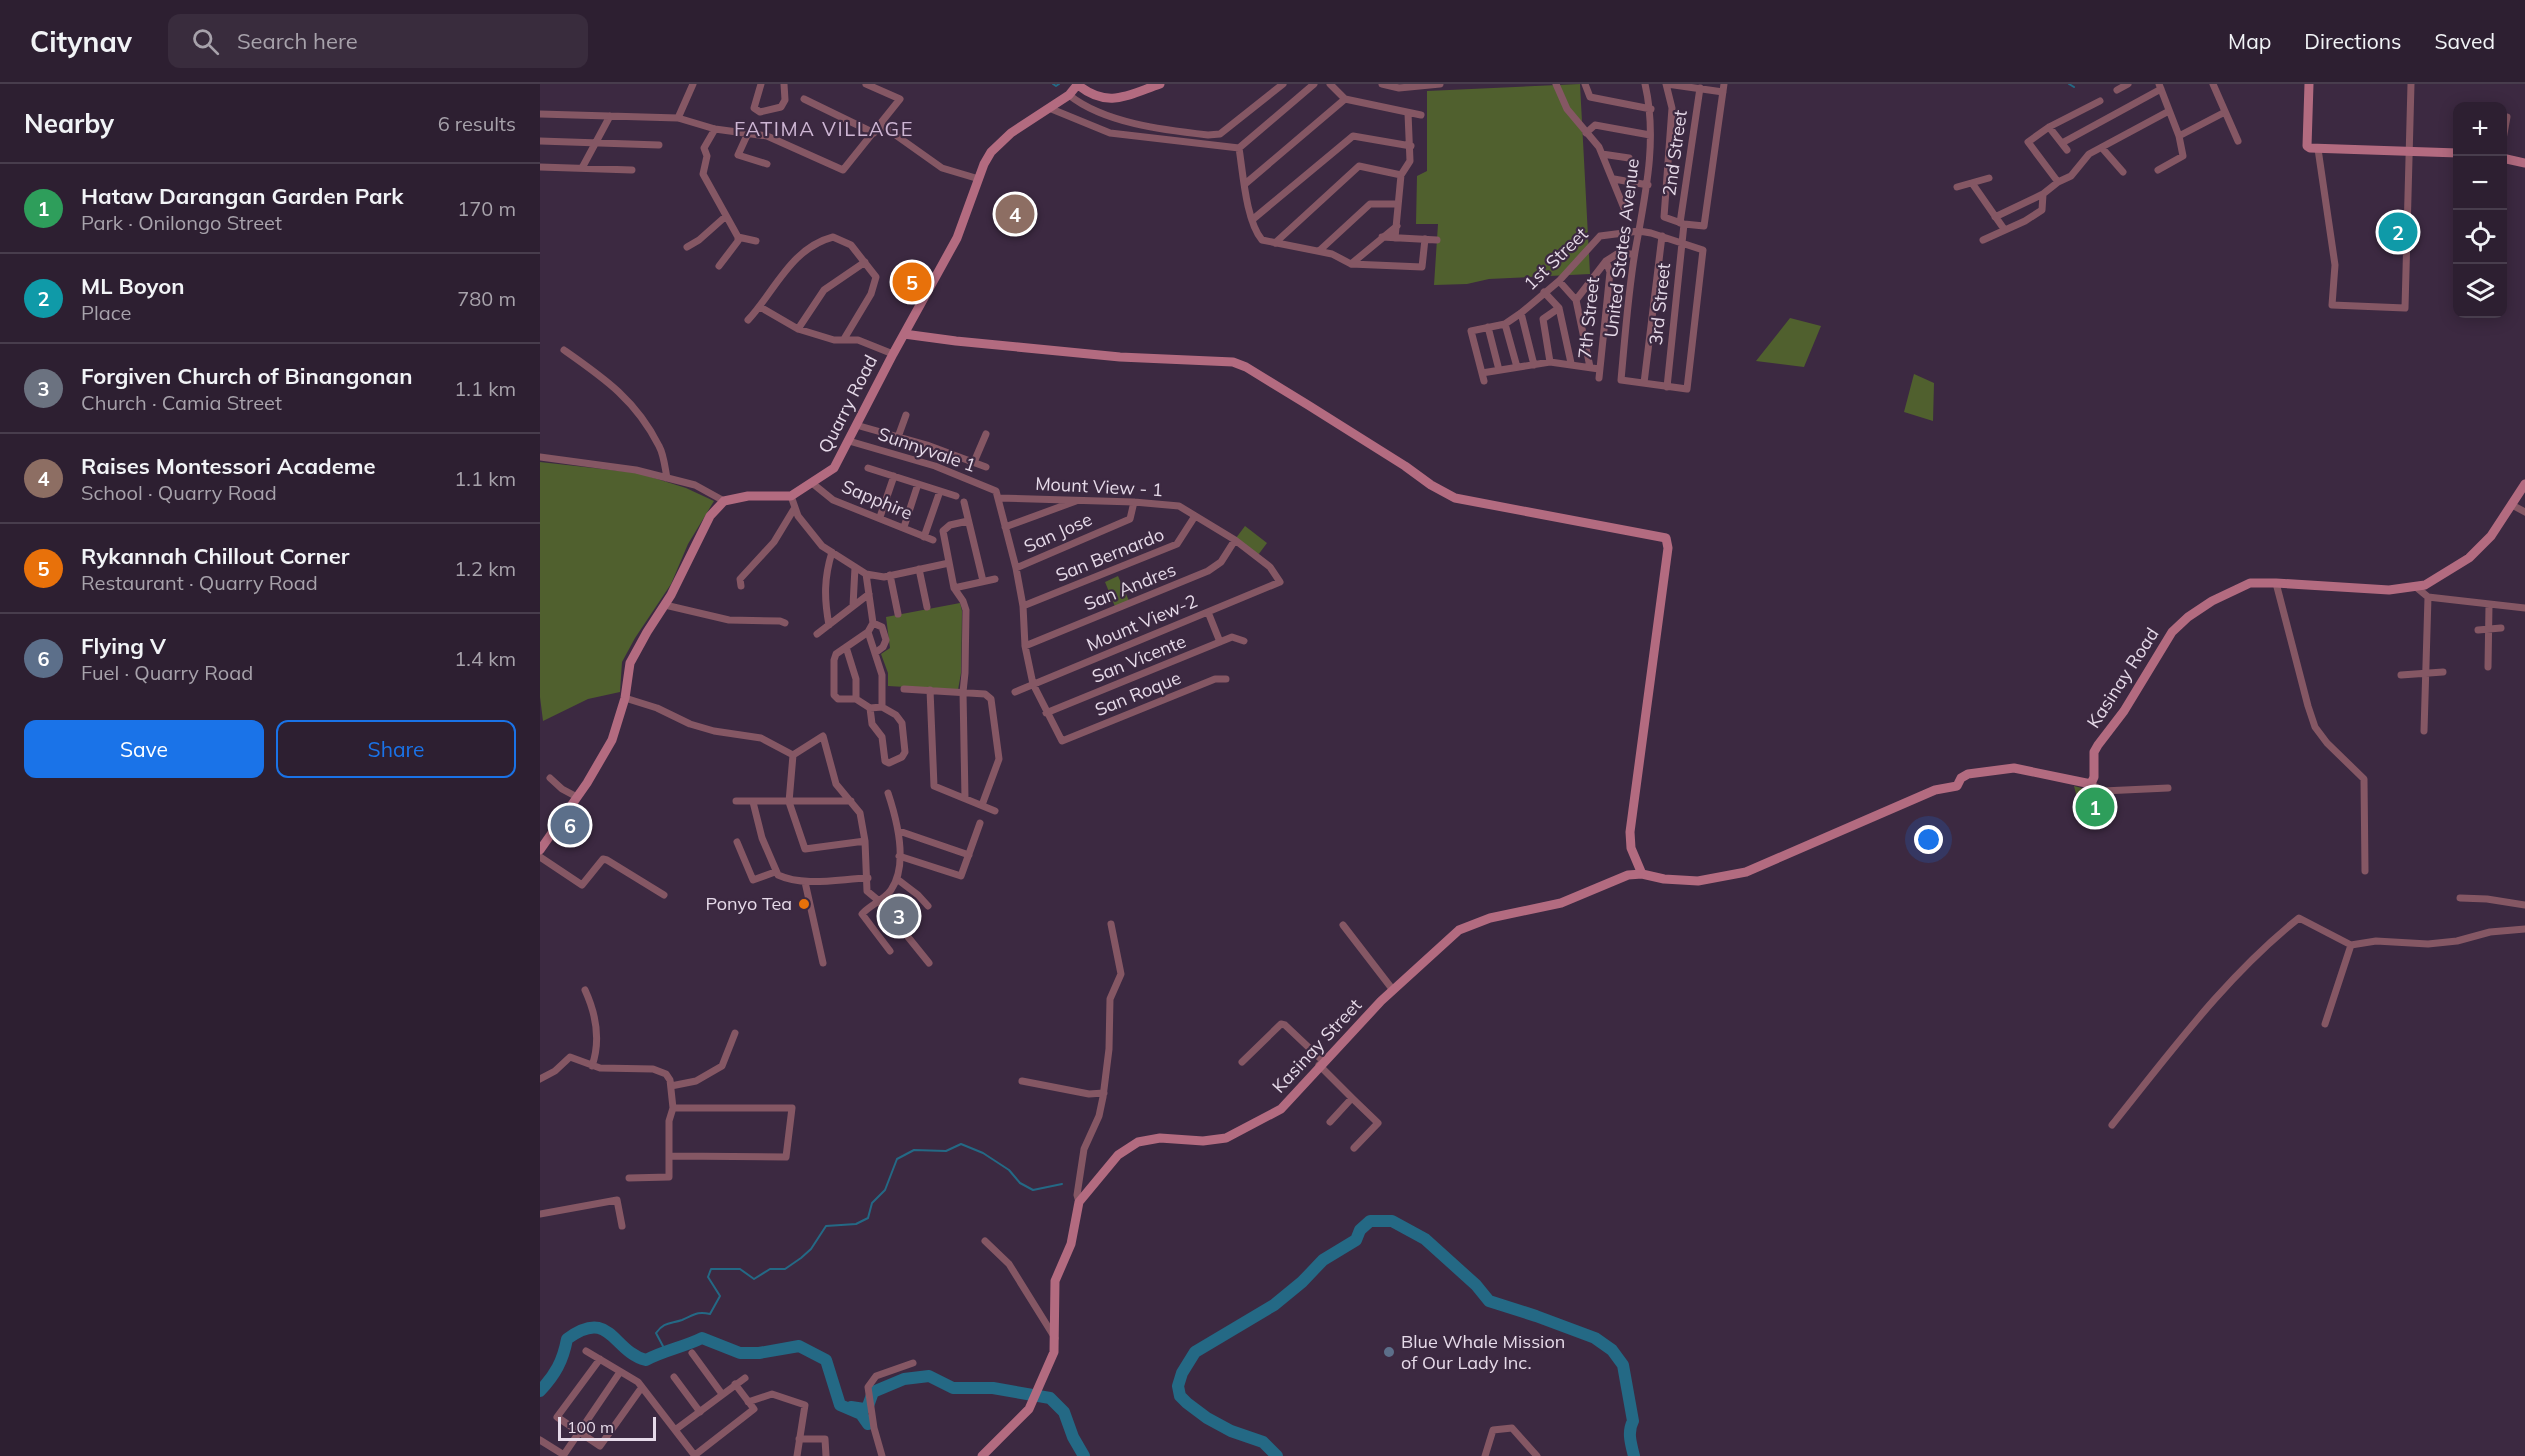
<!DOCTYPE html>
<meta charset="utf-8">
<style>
body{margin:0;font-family:Mulish,sans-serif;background:#392c3d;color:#f1f3f6}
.controls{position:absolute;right:18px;top:18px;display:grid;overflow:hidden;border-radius:12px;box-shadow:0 3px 15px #0003}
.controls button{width:54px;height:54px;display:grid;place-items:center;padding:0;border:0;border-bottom:2px solid #483d4d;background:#2d1f31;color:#f1f3f6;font:30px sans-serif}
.scale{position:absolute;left:18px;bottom:15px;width:98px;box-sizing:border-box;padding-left:6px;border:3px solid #e6dae9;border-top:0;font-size:16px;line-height:21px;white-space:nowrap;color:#e6dae9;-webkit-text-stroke:4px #3c2941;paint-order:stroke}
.you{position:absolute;left:1389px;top:756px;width:21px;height:21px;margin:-15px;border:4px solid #fff;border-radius:50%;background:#1a73e8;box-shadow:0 0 0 9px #1a73e833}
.badge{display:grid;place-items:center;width:39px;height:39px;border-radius:50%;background:#1a73e8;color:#fff;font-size:20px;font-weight:700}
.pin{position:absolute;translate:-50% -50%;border:3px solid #fff;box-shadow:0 2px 6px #0006}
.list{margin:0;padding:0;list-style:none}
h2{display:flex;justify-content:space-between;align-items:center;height:78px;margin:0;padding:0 24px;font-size:26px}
h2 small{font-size:20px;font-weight:400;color:#a7a2ab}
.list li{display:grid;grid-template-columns:39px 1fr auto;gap:18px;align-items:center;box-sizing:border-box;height:90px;padding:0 24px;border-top:2px solid #483d4d}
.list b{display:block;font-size:22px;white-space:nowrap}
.list p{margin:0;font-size:20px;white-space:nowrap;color:#a7a2ab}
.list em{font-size:20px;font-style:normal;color:#a7a2ab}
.actions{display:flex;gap:12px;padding:18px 24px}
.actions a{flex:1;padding:14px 0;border:2px solid #1a73e8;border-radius:12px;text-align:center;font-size:21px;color:#1a73e8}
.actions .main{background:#1a73e8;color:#fff}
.icon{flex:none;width:33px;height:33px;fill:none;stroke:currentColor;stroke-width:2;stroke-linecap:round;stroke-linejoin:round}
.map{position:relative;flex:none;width:1985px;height:1372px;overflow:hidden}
header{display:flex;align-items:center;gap:36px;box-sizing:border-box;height:84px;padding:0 30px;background:#2d1f31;border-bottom:2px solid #483d4d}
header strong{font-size:28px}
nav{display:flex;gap:33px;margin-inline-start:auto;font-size:21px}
.search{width:420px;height:54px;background:#392c3d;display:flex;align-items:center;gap:15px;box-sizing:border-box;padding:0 21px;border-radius:12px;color:#a7a2ab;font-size:22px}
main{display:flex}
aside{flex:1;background:#2d1f31}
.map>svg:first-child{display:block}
.green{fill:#50602e}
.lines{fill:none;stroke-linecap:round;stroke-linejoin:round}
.stream{stroke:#246985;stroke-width:2}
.river{stroke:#246985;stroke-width:12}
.street{stroke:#855764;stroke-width:7}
.secondary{stroke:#b36b80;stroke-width:9}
.food-dot{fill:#e8710a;stroke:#3c2941;stroke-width:2}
.service-dot{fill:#5c6f8a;stroke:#3c2941;stroke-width:2}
.labels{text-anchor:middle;stroke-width:4.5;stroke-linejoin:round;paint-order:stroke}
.street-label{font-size:18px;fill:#e6dae9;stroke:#3c2941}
.poi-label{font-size:18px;fill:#e6dae9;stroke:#3c2941;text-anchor:end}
.neighbourhood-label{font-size:20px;letter-spacing:1.5px;fill:#ceb6d4;stroke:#3c2941}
</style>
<header>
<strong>Citynav</strong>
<div class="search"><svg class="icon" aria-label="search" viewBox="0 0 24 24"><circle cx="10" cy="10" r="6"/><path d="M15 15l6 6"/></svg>Search here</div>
<nav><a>Map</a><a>Directions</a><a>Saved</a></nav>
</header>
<main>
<aside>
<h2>Nearby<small>6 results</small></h2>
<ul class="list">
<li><span class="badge" style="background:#2e9e5b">1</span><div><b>Hataw Darangan Garden Park</b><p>Park · Onilongo Street</p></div><em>170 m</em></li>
<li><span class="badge" style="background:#0f9aa8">2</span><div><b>ML Boyon</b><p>Place</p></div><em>780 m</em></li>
<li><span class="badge" style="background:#6b7280">3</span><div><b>Forgiven Church of Binangonan</b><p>Church · Camia Street</p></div><em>1.1 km</em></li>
<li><span class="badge" style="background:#8d6e63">4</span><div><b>Raises Montessori Academe</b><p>School · Quarry Road</p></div><em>1.1 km</em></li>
<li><span class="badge" style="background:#e8710a">5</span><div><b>Rykannah Chillout Corner</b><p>Restaurant · Quarry Road</p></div><em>1.2 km</em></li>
<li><span class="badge" style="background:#5c6f8a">6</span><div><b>Flying V</b><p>Fuel · Quarry Road</p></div><em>1.4 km</em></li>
</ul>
<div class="actions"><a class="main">Save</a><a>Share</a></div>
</aside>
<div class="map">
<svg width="1985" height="1372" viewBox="0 0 1985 1372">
<rect width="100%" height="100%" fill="#3c2941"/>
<path class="green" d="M1040 0 1050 190 949 195 927 200 894 201 898 140H876L877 92 887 87V7Z
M1250 234 1281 242 1264 283 1216 277Z
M1374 290 1394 299 1393 337 1364 328Z
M0 378 98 389 146 404 174 417 148 460 131 500 95 554 82 578 80 608 48 615 3 637 0 613Z
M705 442 727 459 718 471 696 454Z
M578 492 590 519 576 525 565 498Z
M420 519 422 527 421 589 418 606 348 602V589L341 570 350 564 346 533Z
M1534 702 1545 705 1551 704 1568 713 1573 733 1544 741Z"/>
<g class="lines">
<path class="stream" d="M513 0 516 2 519 0
M1529 0 1534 3
M125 1266 116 1249C124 1238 130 1240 142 1236 154 1231 157 1227 170 1230L180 1212 168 1193 171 1185H200L214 1195 230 1185H245L261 1174 271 1165 286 1142 316 1140 328 1134 332 1119 345 1106 357 1075 374 1066 406 1067 421 1060 443 1069 469 1086 480 1099 493 1106 522 1100"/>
<path class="river" d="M0 1307C15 1291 23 1277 27 1255 71 1223 72 1267 106 1276 125 1266 144 1263 162 1254L200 1269H219L259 1262 286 1276 300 1321 321 1330 328 1340
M311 1323 324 1325 328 1322 333 1308 364 1295 389 1292 413 1304H453L510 1314 524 1328 533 1353 544 1372
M737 1372 723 1358 691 1347 667 1334 647 1319 640 1312 638 1302 642 1289 655 1268 734 1221 762 1198 783 1176 816 1156 820 1146 830 1137H852L885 1155 936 1201 949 1217 996 1232 1055 1254 1072 1266 1083 1281 1093 1337C1087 1348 1091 1360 1094 1372"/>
<path class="street" d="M221 0 214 24 220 28 241 23 245 16 244 0
M790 0 805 15 881 31
M842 0 859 4 900 0
M1016 0 1027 25 1059 63 1086 129
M1045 0 1050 13 1111 25
M1126 0 1132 24 1124 133 1144 140 1164 142 1184 0
M1127 0 1183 8
M1673 0 1698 57
M1577 6 1588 0
M529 11C564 39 623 46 668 51L680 50 743 0
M264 15 334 49
M1560 17 1509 43 1488 58 1518 98 1531 92 1549 70 1629 27
M509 24 570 49 699 64 774 0
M0 30 138 34 175 45 227 52 303 86 360 15 326 0
M138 34 153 0
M340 40 402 84 439 95
M1509 43 1527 66
M175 45 164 64 167 72 163 90 198 153 216 157
M208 49 198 71 227 80
M1046 49 1055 41 1110 51
M1639 52 1685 28
M0 57 119 61
M1522 59 1621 5
M1962 61 1967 33
M699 64C703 89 706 137 722 156L792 170 811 180 882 183 885 155
M1562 64 1583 88
M1778 65 1795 181 1792 221 1865 224 1871 0
M1062 70 1089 74
M0 83 92 86
M42 84 70 32
M1618 86 1643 72 1639 52 1619 0
M1074 95 1108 101
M1432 99 1464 145
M705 100 805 15
M1417 103 1449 94
M1455 133 1503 110 1518 98
M712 136 813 52 871 62
M1140 139 1160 4
M842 153 897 156
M855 154 861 91 870 77 868 29
M1443 156 1485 137 1502 126 1503 110
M735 159 819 82 861 91
M147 163 159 156 186 132
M779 167 830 120H858
M811 180 857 142
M179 182 198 157V153
M1019 197 1036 216 1050 283
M1004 208 1019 224 1031 279
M1036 216 1066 177 1077 170H1094
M220 223 258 245 294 256H318L353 270
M981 229 994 281
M208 236C235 207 251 164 293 153L311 161 336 193 331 210 304 255
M965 240 977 283
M948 243 959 286
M258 245 284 206 325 178
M24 266C64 294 96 316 119 362 124 371 125 384 127 394
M1010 278 1003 235 1019 224
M942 289 1010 278 1059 285
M1059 294 1070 188 1066 177
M944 297 931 247 965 240 981 229 1019 197 1060 152 1099 147 1111 149 1163 166 1147 305 1081 296C1085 253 1088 210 1095 168 1105 112 1118 56 1105 0
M1104 299 1122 152
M1127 303 1144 140
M316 341 387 361 446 383
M358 353 366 331
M309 357 395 382 456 407 476 484 483 522 485 562 493 600 522 657 675 595H686
M0 373 96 386 155 401 184 417
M434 378 446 350
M328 384 416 412
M272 399 293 416 393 456
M251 412 258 432 282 462 326 490 344 493 409 479
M458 414 594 418 639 422 695 456 730 483 740 498 475 608
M424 418 443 497
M1972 421 1985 428
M340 433 354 392
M364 443 378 400
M465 443 536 417
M384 453 400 407
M476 484 590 435 594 418
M379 485 387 523
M326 490 333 539 328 548 296 570 294 576V611L298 615H316L330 624 342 623 356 631 362 639 365 668 362 673 349 679 345 677 342 653 332 640 330 624
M350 491 358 530
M1736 499 1768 622 1775 643 1787 659 1824 695 1825 787
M201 502 200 495 234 458 254 425
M1876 503 1888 513 1985 524
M414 504 455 495
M125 521 189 536 240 537 245 539
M313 522 315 483
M483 522 637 460 655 432
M668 528 680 558
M333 539 342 543 346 556 343 563 335 569
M289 541C284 514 284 494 292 468
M1938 546 1961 544
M328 548 342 591V623
M277 550 329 510
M485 562 668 487 681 478 695 456
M306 563 316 595V615
M1948 583 1949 521
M1861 591 1903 588
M364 605 445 610 451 615 459 675 442 721
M390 606 394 702 455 727
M85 614 117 624 150 640 174 647 221 654 253 671 283 652 296 700 320 729 325 757 327 807 339 817 389 879
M506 629 692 553 704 557
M1884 647 1888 513
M253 671 249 718 265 765 325 757
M10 694 22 705 37 713
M1551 700 1563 707 1628 704
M348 709C357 736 369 780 351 806 344 816 330 821 322 830L350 867
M425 714 423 608 425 589 426 526 423 517 414 504 403 447 410 441 428 437
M196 717H311
M213 718 222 754 238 791C264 803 299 795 328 794
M359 747 429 771
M197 758 213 796 235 788
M359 772 421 792 440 739
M0 773 42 801 63 775 67 776 124 811
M357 795 378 811 388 822
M265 798 283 879
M1920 814 1947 815 1985 821
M803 841 853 906
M45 906C56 930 61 956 52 982
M1785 940 1811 861
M702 978 741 940 745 941 783 977
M779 981 812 1014 790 1038
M0 995 15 987 30 973 60 984 113 985 126 990 130 996 133 1024 129 1037V1093L89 1094
M482 997 549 1010 564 1009
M131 1002 156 997 182 982 195 949
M812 1014 838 1039 814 1064
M1572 1041C1630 969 1686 892 1759 834L1811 861 1836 857 1888 860 1917 857 1950 848 1985 845
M131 1072 246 1073 252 1024H133
M539 1118 537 1111 544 1065 559 1032 563 1013 569 965 570 915 581 890 571 840
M0 1130 77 1116 82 1142
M445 1157 469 1180 515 1254
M46 1267 98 1298 155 1372
M152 1269 182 1310
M60 1275 17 1333 60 1362 102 1303
M134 1293 160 1328
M208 1318 232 1310 265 1321 257 1372
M135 1346 205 1294
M259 1355H285L286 1372
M0 1356 24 1371
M155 1371 214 1325 195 1300
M23 1372 80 1288
M342 1372 334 1344 328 1303 336 1292 373 1279
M945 1372 953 1346 972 1344 997 1372"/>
<path class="secondary" d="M1769 0 1767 62 1770 64 1918 69
M538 1C568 25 588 11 620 0
M1962 74 1985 79
M364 250 416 257 580 273 693 278 706 283 768 321 865 382 891 401 915 414 1126 454 1128 464 1090 748 1091 764 1102 790
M0 766 47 699 72 656 85 614 90 579 107 548 131 511 170 432 184 417 208 412H251L294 384 353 270 417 154 444 80 451 68 471 49 529 11 538 0
M442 1372 489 1325 514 1268 515 1197 531 1160 539 1118 578 1071 598 1058 620 1054 663 1057 686 1054 741 1025 841 917 919 846 950 834 1021 819 1088 791 1102 790 1124 795 1158 797 1206 788 1395 706 1417 702 1421 694 1428 690 1474 684 1551 700 1554 693V668L1558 661 1584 627 1632 548 1648 533 1672 517 1710 499H1736L1849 506 1885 501 1929 474 1951 452 1985 400"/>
</g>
<circle class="food-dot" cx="264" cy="820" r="6"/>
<circle class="service-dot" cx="849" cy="1268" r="6"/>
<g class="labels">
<g class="street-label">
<text transform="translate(1135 69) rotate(-82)" y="6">2nd Street</text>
<text transform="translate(1082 164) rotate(-83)" y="6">United States Avenue</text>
<text transform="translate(1016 175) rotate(-44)" y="6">1st Street</text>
<text transform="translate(1120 220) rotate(-84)" y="6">3rd Street</text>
<text transform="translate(1049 234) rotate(-84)" y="6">7th Street</text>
<text transform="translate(308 320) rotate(-63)" y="6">Quarry Road</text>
<text transform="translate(387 366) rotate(19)" y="6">Sunnyvale 1</text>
<text transform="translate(559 403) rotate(3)" y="6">Mount View - 1</text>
<text transform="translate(337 416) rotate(23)" y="6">Sapphire</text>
<text transform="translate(518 449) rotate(-24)" y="6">San Jose</text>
<text transform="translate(570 471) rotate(-22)" y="6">San Bernardo</text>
<text transform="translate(590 503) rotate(-22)" y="6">San Andres</text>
<text transform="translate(602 539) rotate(-23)" y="6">Mount View-2</text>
<text transform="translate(599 575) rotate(-22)" y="6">San Vicente</text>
<text transform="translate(1583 594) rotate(-57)" y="6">Kasinay Road</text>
<text transform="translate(598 610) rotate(-22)" y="6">San Roque</text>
<text transform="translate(777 962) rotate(-47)" y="6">Kasinay Street</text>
</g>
<g class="poi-label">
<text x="252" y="826">Ponyo Tea</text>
<text x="861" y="1264" text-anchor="start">Blue Whale Mission<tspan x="861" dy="21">of Our Lady Inc.</tspan></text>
</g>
<g class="neighbourhood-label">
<text x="284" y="52">FATIMA VILLAGE</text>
</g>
</g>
</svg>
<div class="controls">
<button>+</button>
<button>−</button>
<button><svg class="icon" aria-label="locate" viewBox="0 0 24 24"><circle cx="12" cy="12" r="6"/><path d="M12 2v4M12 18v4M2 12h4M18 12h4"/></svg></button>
<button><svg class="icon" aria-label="layers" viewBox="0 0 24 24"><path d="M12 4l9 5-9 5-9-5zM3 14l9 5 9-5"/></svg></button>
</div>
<div class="scale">100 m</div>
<div class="you"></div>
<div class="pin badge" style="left:1555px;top:723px;background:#2e9e5b">1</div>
<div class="pin badge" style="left:1858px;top:148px;background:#0f9aa8">2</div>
<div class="pin badge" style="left:359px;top:832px;background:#6b7280">3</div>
<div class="pin badge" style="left:475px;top:130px;background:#8d6e63">4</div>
<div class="pin badge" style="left:372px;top:198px;background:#e8710a">5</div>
<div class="pin badge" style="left:30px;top:741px;background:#5c6f8a">6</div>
</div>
</main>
